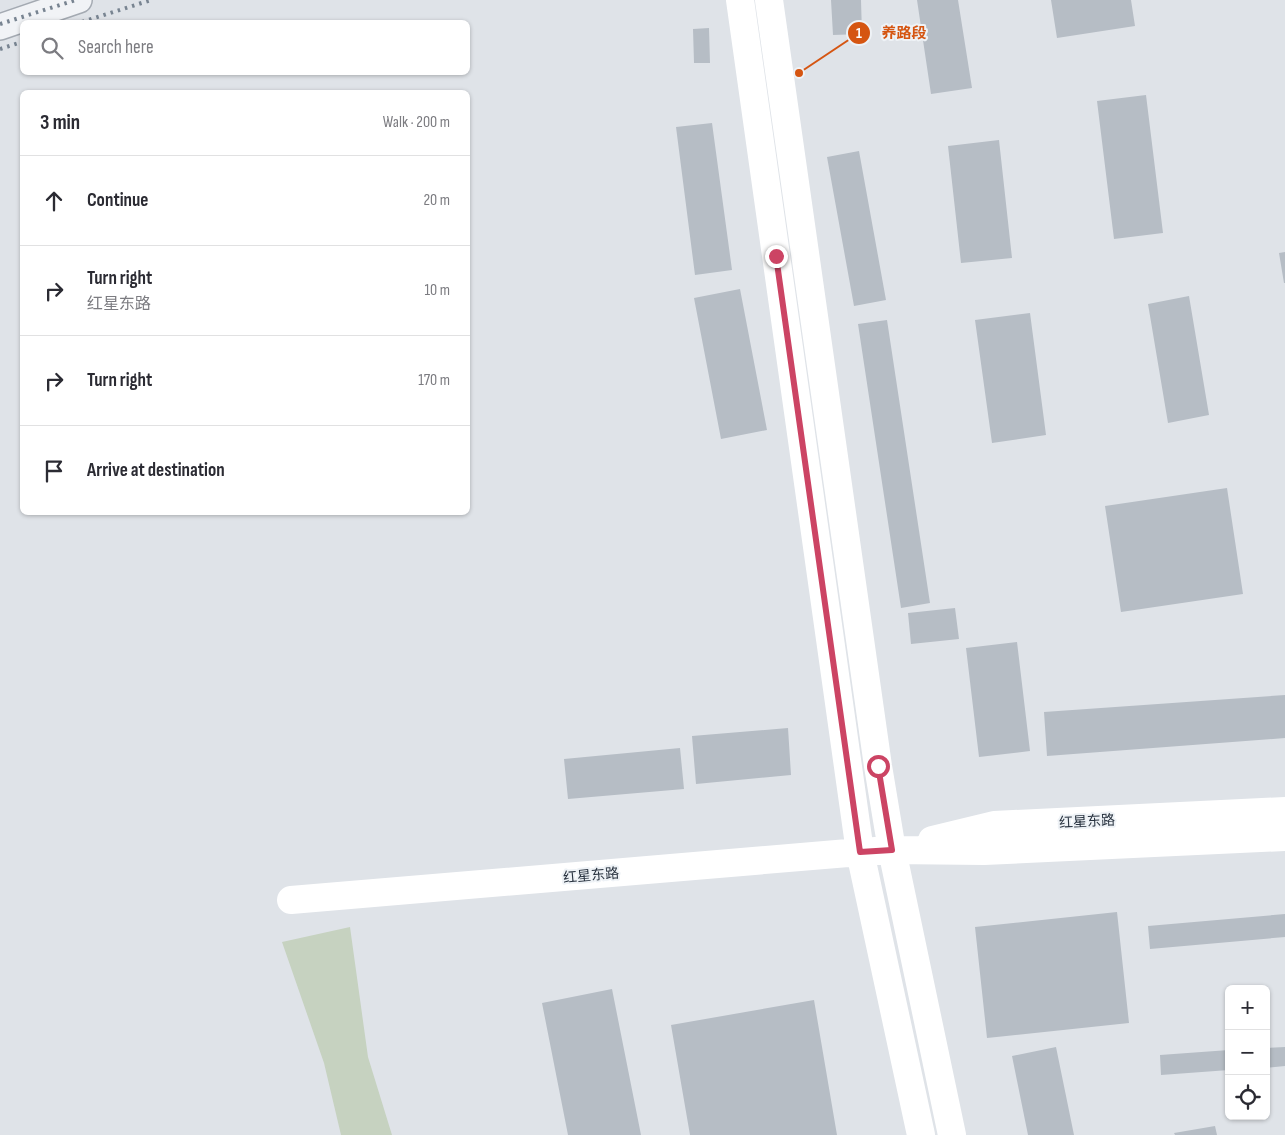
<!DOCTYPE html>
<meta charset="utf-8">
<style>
body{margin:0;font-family:"Sofia Sans Condensed","Noto Sans SC",sans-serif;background:#f7f7f7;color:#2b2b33}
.controls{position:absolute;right:15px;bottom:15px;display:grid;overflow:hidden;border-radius:8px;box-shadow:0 1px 4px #0004}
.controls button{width:45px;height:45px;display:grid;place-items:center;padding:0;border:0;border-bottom:1px solid #e1e1e2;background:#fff;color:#2b2b33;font:25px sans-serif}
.stop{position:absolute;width:15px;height:15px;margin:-11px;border:4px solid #cc4464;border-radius:50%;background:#fff}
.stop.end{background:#cc4464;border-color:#fff;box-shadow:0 1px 5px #0008}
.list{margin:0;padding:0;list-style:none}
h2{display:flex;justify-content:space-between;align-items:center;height:65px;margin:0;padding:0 20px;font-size:21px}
h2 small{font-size:16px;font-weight:400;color:#7c7c81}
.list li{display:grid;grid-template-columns:32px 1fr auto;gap:15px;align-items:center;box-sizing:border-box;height:90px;padding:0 20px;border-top:1px solid #e1e1e2}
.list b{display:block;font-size:19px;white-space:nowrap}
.list p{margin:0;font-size:16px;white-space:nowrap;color:#7c7c81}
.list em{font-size:16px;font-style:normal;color:#7c7c81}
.icon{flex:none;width:28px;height:28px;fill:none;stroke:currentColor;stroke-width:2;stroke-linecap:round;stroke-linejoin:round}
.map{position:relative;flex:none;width:1285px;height:1135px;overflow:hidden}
.search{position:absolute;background:#fff;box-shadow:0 1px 4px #0004;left:20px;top:20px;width:450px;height:55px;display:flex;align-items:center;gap:12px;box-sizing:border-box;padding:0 18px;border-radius:8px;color:#7c7c81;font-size:19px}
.panel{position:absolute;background:#fff;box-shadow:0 1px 4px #0004;left:20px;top:90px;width:450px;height:425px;border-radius:8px}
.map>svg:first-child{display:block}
.green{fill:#c6d2c0}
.building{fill:#b6bdc5}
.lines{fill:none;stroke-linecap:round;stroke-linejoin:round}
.street-casing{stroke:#a4aab2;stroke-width:28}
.street{stroke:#f1f3f6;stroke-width:25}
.secondary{stroke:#fff;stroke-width:28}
.rail{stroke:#788491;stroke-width:4;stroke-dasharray:2.5 5;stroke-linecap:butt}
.route{stroke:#cc4464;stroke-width:6}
.labels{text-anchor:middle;stroke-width:4;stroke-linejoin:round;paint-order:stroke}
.street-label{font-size:14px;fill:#28323f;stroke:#eef2f6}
.leader{fill:none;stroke:#d55511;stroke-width:2}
.callout-dot{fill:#d55511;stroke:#eef2f6;stroke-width:2}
.mark-label{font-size:15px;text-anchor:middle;font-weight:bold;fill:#fff}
.callout-label{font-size:15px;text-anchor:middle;font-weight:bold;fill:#d55511;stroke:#eef2f6;stroke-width:4;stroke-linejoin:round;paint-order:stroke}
</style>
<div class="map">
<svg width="1285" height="1135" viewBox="0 0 1285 1135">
<rect width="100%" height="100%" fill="#dfe3e8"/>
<path class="green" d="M350 927 368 1057 392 1135H341L324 1063 282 942Z"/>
<path class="building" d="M831 0H861L862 34 833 35Z
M917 0H958L972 88 931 94Z
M1051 0H1131L1135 26 1057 38Z
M709 28 710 63H694L693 29Z
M1146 95 1163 233 1114 239 1097 101Z
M712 123 732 270 695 275 676 127Z
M999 140 1012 258 961 263 948 146Z
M859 151 886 300 854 306 827 157Z
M1285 252V283H1284L1279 253Z
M740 289 767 430 721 439 694 298Z
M1189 296 1209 415 1168 423 1148 304Z
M1030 313 1046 435 992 443 975 320Z
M887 320 930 603 901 608 858 324Z
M1227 488 1243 594 1121 612 1105 506Z
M955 608 959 639 911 644 908 613Z
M1017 642 1030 751 979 757 966 648Z
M1285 695V738L1047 756 1044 712Z
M788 728 791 775 696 784 692 736Z
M680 748 684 789 568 799 564 759Z
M1117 912 1129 1023 987 1038 975 927Z
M1285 914V937L1150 949 1148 926Z
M612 989 641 1135H568L542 1003Z
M814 1000 837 1135H690L671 1025Z
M1056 1047 1074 1135H1028L1012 1056Z
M1285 1047V1066L1266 1068V1048Z
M1229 1050V1070L1161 1075 1160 1055Z
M1215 1126 1217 1135H1175L1174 1133Z"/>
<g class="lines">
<g class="street-casing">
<path id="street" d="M0 27 79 0"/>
</g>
<use href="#street" class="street"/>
<path class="secondary" d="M740 0 860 852 921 1135
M769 0 878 766 892 850 952 1135
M932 840 994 825 1285 811
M291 900 860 852 892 850 984 851 1285 837"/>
<path class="rail" d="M82 22 151 0
M0 24 76 0
M0 49 22 42"/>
</g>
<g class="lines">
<path class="route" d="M776 256 860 852 892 850 878 766"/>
</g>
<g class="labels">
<g class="street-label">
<text transform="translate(1087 821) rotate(-3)" y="5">红星东路</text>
<text transform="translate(591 875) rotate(-5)" y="5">红星东路</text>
</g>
</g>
<path class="leader" d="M799 73L859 33"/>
<g class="callout-dot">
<circle cx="799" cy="73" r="5"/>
<circle cx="859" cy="33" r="12"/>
</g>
<g class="mark-label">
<text x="859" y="38">1</text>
</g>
<g class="callout-label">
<text x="904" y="38">养路段</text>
</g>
</svg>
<div class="controls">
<button>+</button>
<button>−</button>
<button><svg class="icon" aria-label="locate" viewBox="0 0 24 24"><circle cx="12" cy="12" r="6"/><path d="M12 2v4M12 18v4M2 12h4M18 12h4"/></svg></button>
</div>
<div class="stop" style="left:878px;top:766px"></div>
<div class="stop end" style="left:776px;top:256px"></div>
<div class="search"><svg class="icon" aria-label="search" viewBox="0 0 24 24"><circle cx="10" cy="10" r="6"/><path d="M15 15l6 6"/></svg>Search here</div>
<section class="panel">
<h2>3 min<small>Walk · 200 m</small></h2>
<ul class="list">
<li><svg class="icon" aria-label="ahead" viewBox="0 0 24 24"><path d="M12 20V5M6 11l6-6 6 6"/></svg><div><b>Continue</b></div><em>20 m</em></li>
<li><svg class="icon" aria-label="right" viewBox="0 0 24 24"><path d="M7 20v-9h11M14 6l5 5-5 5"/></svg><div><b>Turn right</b><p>红星东路</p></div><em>10 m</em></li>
<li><svg class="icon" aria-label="right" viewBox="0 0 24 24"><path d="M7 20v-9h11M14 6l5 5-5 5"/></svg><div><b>Turn right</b></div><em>170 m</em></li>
<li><svg class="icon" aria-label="arrive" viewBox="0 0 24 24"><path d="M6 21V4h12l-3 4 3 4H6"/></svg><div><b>Arrive at destination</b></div></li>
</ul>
</section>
</div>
